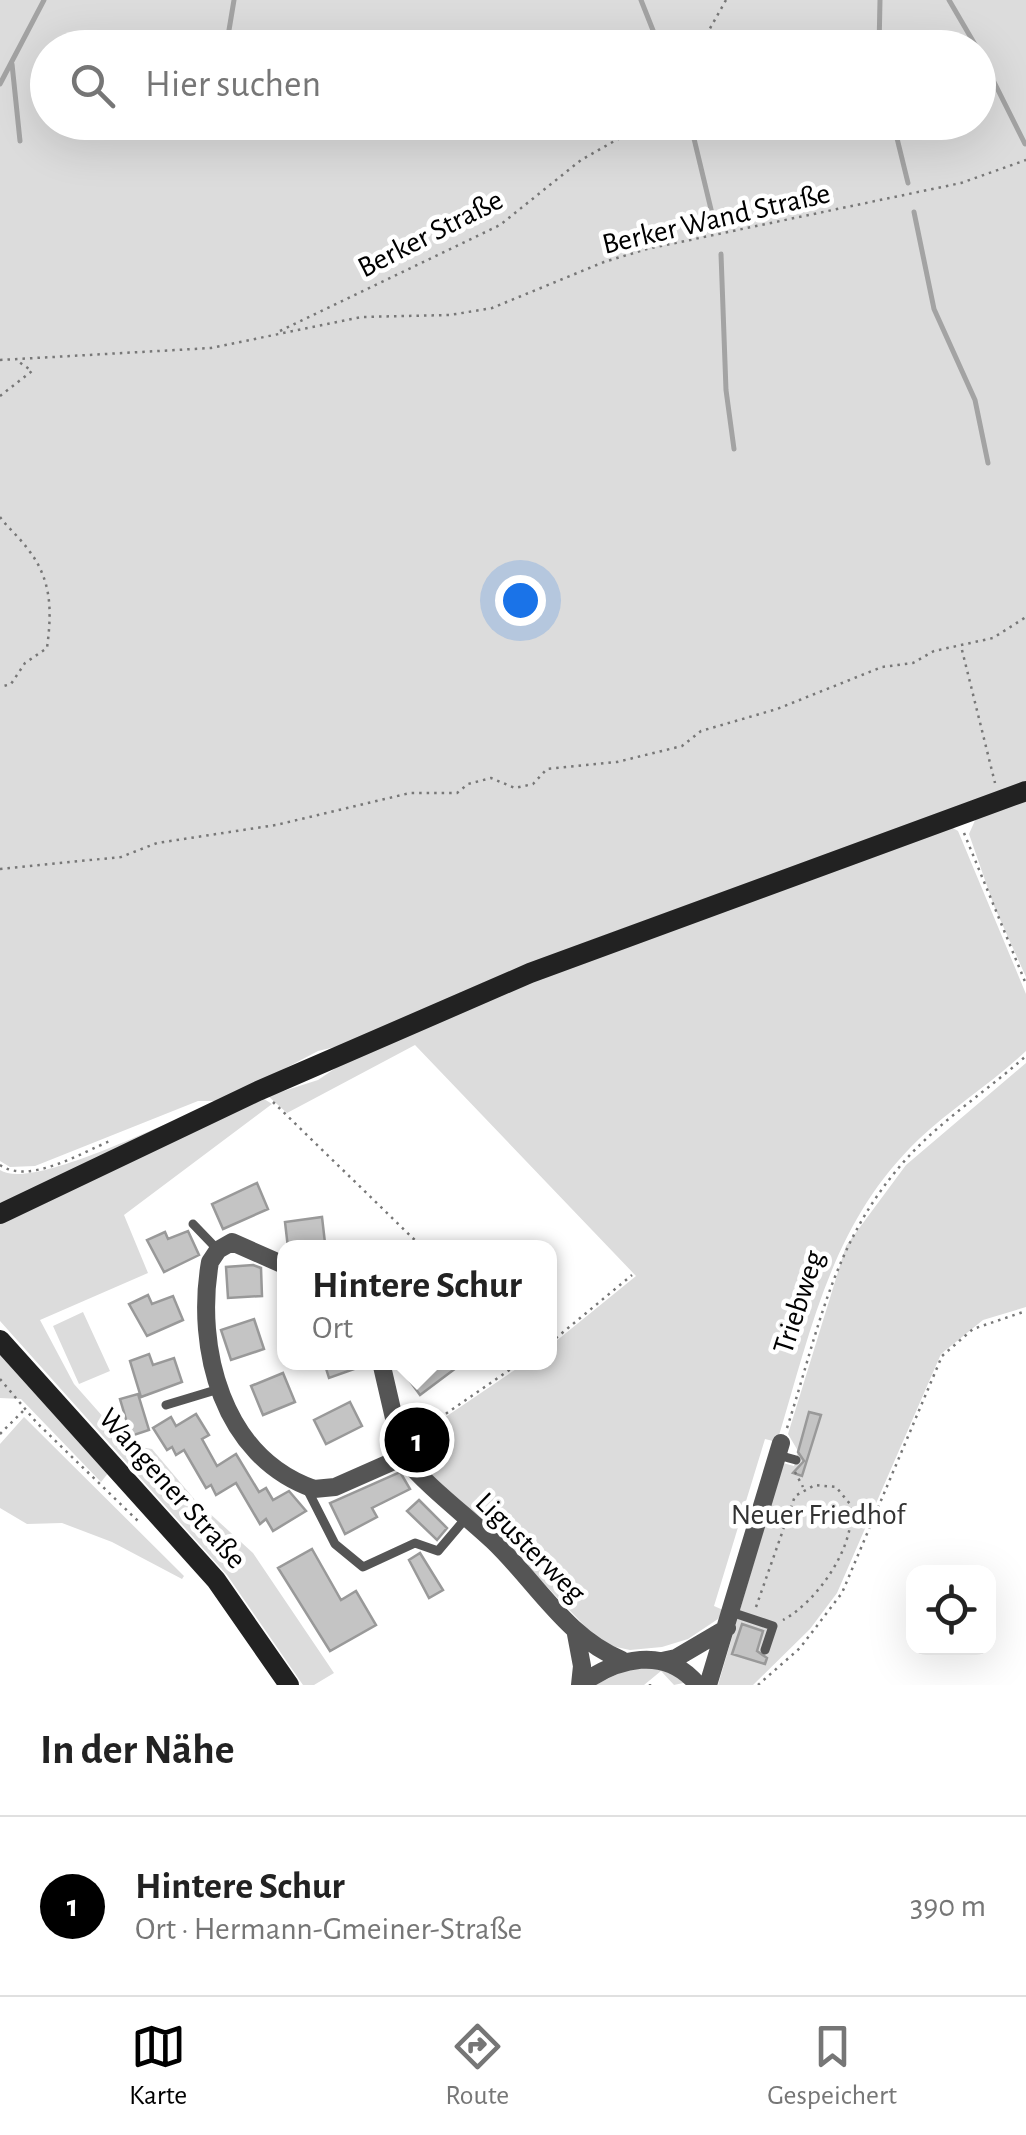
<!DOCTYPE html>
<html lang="de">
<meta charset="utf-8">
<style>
body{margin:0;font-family:"Alegreya Sans",sans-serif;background:#f6f6f6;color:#222}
.controls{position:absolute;right:30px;bottom:30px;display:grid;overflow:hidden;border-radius:20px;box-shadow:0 10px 40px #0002}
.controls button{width:90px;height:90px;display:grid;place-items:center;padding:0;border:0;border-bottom:2px solid #e0e0e0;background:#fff;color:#222;font:50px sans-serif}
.you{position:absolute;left:520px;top:600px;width:35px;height:35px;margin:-25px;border:8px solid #fff;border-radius:50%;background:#1a73e8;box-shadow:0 0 0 15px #1a73e833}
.badge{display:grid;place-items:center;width:65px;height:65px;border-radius:50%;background:#000;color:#fff;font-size:32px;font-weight:700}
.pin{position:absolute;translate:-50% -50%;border:5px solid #fff;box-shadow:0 2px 10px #0006}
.popup{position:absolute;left:277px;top:1240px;width:280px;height:130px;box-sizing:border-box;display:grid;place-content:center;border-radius:20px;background:#fff;filter:drop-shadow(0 2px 8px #0005);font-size:32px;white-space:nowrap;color:#767676}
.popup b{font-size:38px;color:#222}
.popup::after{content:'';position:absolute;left:50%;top:100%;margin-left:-20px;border:20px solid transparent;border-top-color:#fff}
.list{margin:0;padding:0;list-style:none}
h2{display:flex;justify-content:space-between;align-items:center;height:130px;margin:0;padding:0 40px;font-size:42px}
h2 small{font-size:32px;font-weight:400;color:#767676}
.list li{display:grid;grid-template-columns:65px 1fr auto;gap:30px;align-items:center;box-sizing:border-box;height:180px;padding:0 40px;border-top:2px solid #e0e0e0}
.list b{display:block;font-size:38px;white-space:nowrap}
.list p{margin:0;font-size:32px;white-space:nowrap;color:#767676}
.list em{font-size:32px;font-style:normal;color:#767676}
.icon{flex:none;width:55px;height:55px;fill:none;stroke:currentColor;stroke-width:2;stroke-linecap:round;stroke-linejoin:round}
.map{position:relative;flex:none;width:1026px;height:1685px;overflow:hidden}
.search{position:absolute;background:#fff;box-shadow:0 10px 40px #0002;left:30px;right:30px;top:30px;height:110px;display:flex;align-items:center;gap:25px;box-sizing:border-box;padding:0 35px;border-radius:55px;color:#767676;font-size:38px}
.sheet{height:310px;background:#fff}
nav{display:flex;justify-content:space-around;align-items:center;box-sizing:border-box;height:140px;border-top:2px solid #e0e0e0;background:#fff;font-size:28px;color:#767676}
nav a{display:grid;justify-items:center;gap:5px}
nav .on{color:#000}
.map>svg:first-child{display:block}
.green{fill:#dcdcdc;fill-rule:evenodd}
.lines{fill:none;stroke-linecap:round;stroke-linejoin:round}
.stream{stroke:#a3a3a3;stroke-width:5}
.building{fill:#c4c4c4;stroke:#999;stroke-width:2.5}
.path{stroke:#777;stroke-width:2.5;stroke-dasharray:2.5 5;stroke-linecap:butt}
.lane{stroke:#555;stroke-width:9}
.street{stroke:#555;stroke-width:18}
.secondary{stroke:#222;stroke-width:20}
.labels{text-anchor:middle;stroke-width:9;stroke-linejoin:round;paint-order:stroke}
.street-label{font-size:30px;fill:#000;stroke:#fff}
.park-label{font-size:30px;fill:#333;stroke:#fff}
</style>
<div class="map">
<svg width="1026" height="1685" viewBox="0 0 1026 1685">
<rect width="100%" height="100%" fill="#fff"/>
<path class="green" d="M0 0H1026V782L589 941 343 1045 318 1051 223 1101H198L35 1166 10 1167 0 1161ZM48 48H978V122H48Z
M1026 798V977L994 906 969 834 977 816Z
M951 827 958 831 1026 994V1051C992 1083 952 1108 919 1139 831 1223 811 1331 777 1442L765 1439 714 1606 723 1610 718 1619 688 1639 662 1647 630 1650 602 1644 503 1541 422 1467 410 1441 525 1363 550 1362V1346L636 1276 415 1045 287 1113 268 1096 318 1080 355 1055 512 989Z
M1026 1063V1307L983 1320 941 1354 837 1593 810 1629 753 1685H718L783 1463 794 1466 798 1451 788 1434 846 1246 906 1165Z
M261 1097 272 1104 124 1215 148 1273 40 1320 74 1384 128 1445 152 1449 195 1500 253 1553 334 1673 314 1685H303L227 1575 0 1321V1219Z
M171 1122 0 1205V1170C28 1189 138 1135 171 1122Z
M83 1312 110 1371 79 1384 53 1326Z
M0 1354 109 1472 101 1482 21 1399 0 1398Z
M24 1417 184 1576 182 1579 112 1542 62 1523 27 1524 0 1508V1444Z
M632 1667 667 1669 688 1682 674 1685 661 1671 644 1685H595Z"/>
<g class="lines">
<path class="stream" d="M641 0 660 48
M949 0 977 48
M226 48 234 0
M879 48 880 0
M978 50 1025 144
M12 64 20 141
M0 84 44 0
M690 122 715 226
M893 122 908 183
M914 212 934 309 975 400 988 463
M721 254 726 390 734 449"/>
</g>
<path class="building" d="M257 1183 268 1209 223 1229 212 1204Z
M322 1217 325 1243 288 1248 285 1222Z
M188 1231 199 1255 164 1272 147 1240 165 1232 168 1239Z
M253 1265 261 1268 262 1296 228 1298 226 1267Z
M148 1295 152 1304 173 1296 183 1320 147 1336 129 1304Z
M254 1319 264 1349 231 1360 221 1330Z
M149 1354 153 1365 174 1358 182 1382 141 1397 130 1361Z
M324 1362H368V1364L329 1378Z
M396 1362H464L420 1395Z
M283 1373 295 1402 263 1415 251 1386Z
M138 1394 149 1430 131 1436 120 1399Z
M350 1402 362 1426 326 1444 314 1420Z
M809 1412 821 1415 802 1476 793 1473 804 1461 798 1452Z
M196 1414 209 1435 202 1439 217 1466 236 1454 259 1492 266 1488 273 1500 289 1491 306 1511 273 1531 266 1519 260 1524 236 1483 216 1495 211 1485 206 1488 184 1450 176 1455 172 1447 167 1450 153 1428 171 1417 176 1426Z
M400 1472 410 1489 372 1508 377 1517 345 1534 330 1503Z
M419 1500 447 1528 437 1540 407 1511Z
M312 1549 341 1600 356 1591 376 1625 330 1651 278 1568Z
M420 1553 443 1590 429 1598 409 1560Z
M742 1624 763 1631 757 1651 767 1658 765 1664 732 1654Z"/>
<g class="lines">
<path class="path" d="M699 48 726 0
M280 331 500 225 581 160 648 122
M0 360 211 348 361 317 450 315 492 308 604 262 647 249 961 183 1026 160
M0 396 32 371 19 362
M0 517C8 528 19 537 27 548 52 579 52 610 47 648L25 663 11 684 0 687
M962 650 995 783
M964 833 1026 984
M0 869 121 857 157 843 276 825 410 793H457L468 784 491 778 515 788 533 784 547 769 617 762 682 746 701 731 777 709 882 667 913 663 934 651 993 638 1026 617
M273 1102 423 1248
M0 1165C29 1185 81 1153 110 1141
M550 1343 632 1275
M0 1379 37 1423 138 1521
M787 1428C820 1326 833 1239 909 1156 943 1119 988 1090 1026 1056
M0 1434 24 1410
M415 1435 521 1362
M795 1472 803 1487
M756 1607 795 1496 815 1485 836 1487 850 1504C858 1544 817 1602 783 1620
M650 1684V1685
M758 1685 800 1648 842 1593 942 1356 973 1329 1026 1311"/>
<path class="lane" d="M193 1224 218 1250
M166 1405 219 1389
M778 1455 796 1460
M306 1487 335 1544 363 1567 415 1543 438 1551 466 1518
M731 1612 773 1626 765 1650"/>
<path class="street" d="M284 1265 232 1242 218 1250 210 1262C195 1348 222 1457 314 1489L335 1487 403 1457 381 1362
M403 1457C430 1489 463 1513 493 1541 536 1582 567 1638 622 1660
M576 1634 582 1666 580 1685
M662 1661 676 1658 727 1628
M580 1685C617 1658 665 1645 698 1685
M708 1685 781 1443"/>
<path class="secondary" d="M0 1214 258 1091 530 973 1026 791
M0 1340 216 1580 289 1685"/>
</g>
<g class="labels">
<g class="street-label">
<text transform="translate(716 218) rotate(-13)" y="10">Berker Wand Straße</text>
<text transform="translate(430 233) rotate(-27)" y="10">Berker Straße</text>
<text transform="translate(798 1302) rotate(-72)" y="10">Triebweg</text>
<text transform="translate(173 1488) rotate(48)" y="10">Wangener Straße</text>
<text transform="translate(531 1547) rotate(45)" y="10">Ligusterweg</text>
</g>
<g class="park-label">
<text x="818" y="1524">Neuer Friedhof</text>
</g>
</g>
</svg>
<div class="controls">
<button><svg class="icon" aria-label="locate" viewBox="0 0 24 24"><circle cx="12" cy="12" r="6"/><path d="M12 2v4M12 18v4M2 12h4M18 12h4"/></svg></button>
</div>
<div class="you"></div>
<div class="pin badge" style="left:417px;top:1440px">1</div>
<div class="popup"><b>Hintere Schur</b>Ort</div>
<div class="search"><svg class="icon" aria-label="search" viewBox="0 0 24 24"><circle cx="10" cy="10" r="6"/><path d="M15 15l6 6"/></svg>Hier suchen</div>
</div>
<section class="sheet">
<h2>In der Nähe<small></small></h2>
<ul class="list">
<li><span class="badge">1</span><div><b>Hintere Schur</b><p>Ort · Hermann-Gmeiner-Straße</p></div><em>390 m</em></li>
</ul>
</section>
<nav>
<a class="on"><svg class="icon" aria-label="map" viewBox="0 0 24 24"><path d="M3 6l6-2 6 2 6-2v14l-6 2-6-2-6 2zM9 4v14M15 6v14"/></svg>Karte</a>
<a><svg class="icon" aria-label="directions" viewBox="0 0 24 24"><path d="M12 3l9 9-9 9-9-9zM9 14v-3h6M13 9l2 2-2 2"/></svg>Route</a>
<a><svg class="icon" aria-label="saved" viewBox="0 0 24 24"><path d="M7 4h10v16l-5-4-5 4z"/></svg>Gespeichert</a>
</nav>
